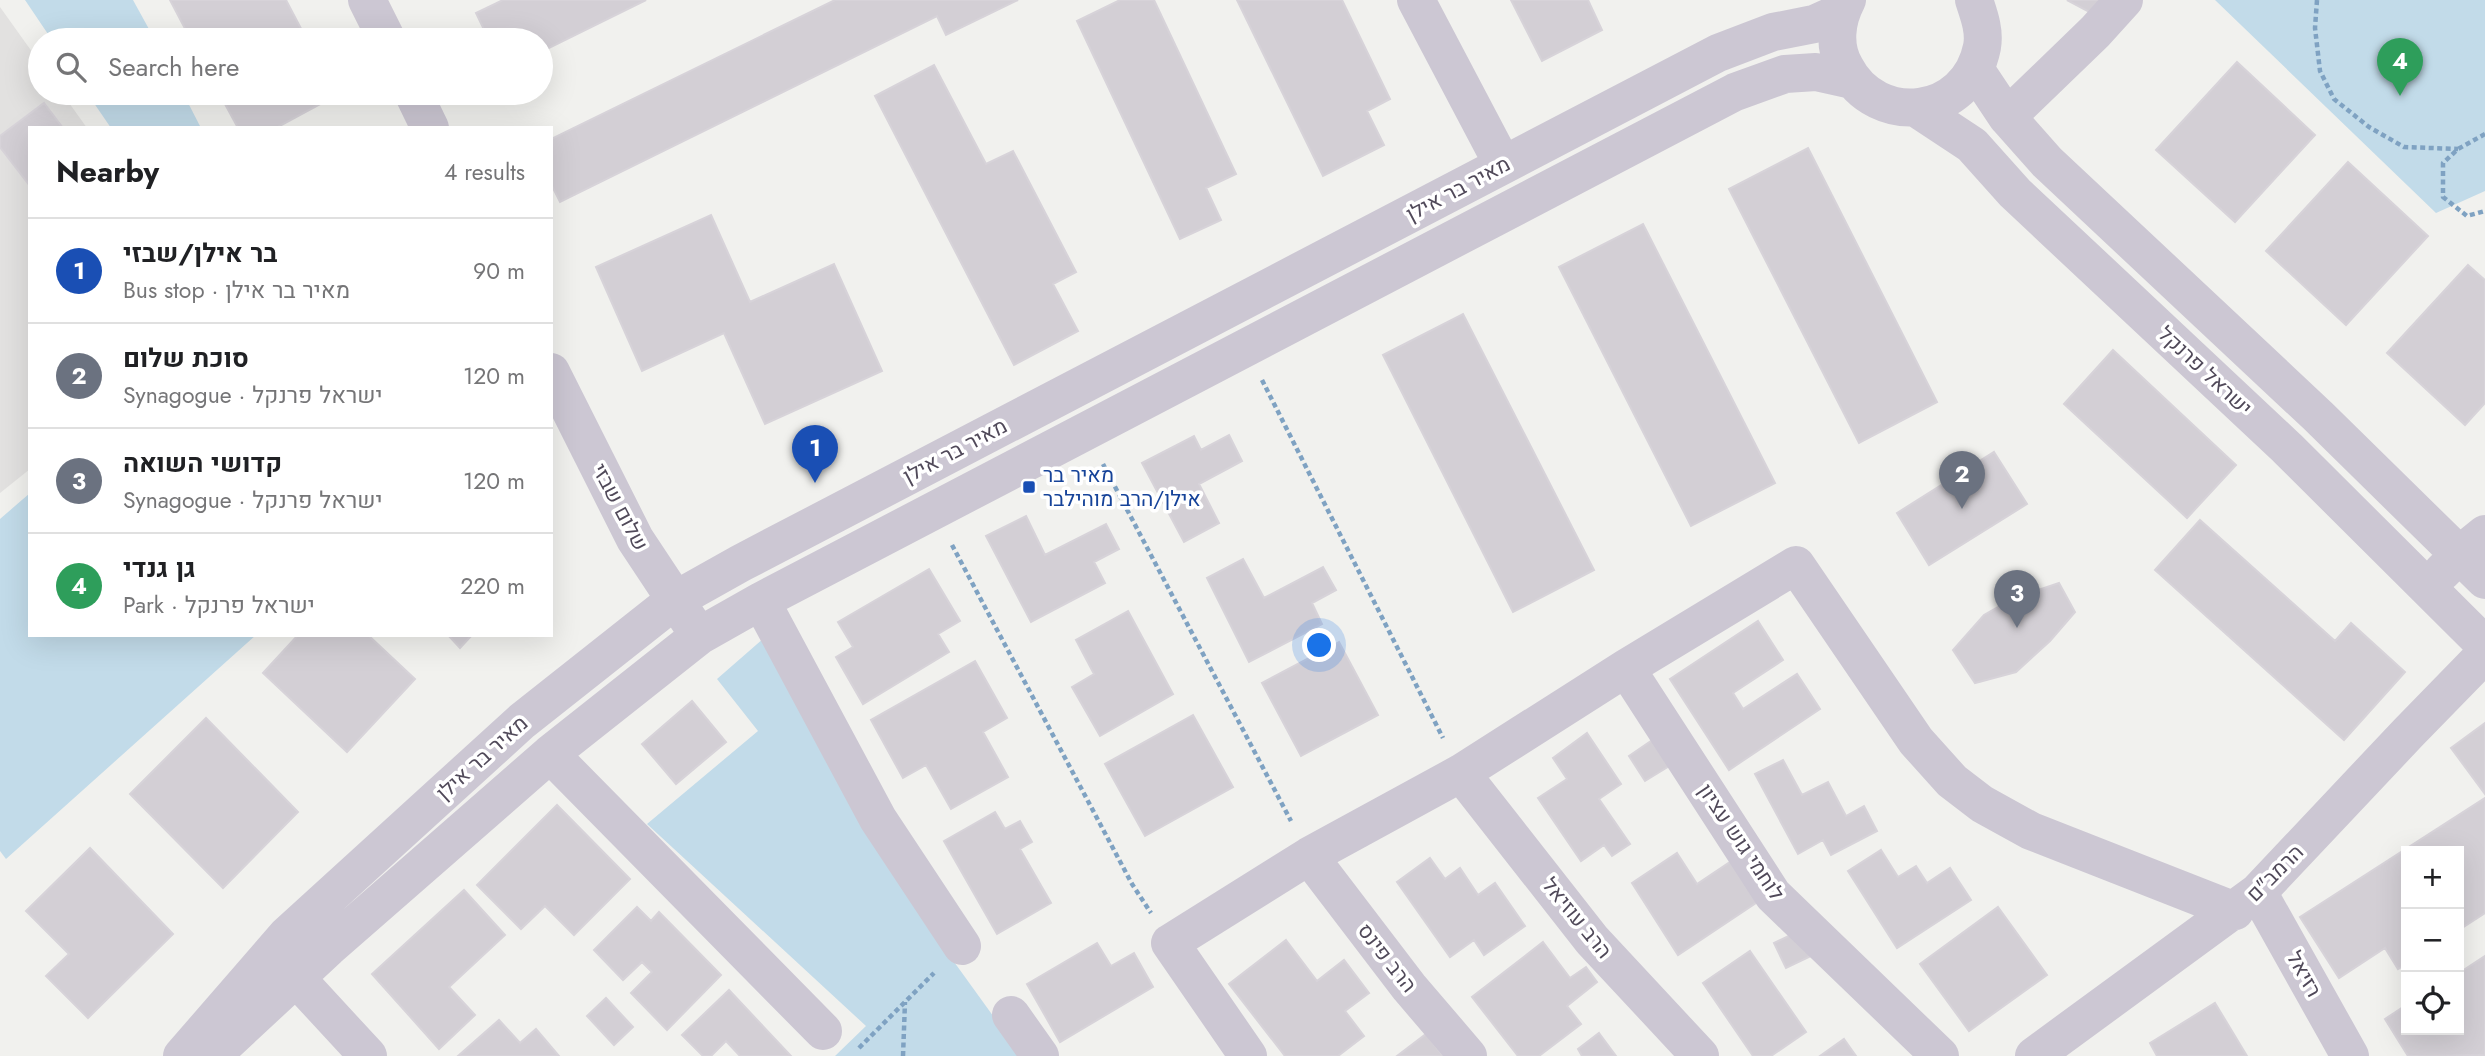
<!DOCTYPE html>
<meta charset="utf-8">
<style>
body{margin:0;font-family:Jost,Heebo,sans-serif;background:#f6f6f6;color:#202124}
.controls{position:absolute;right:21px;bottom:21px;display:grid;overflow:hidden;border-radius:0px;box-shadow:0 7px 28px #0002}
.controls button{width:63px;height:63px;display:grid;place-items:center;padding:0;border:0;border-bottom:2px solid #e0e0e0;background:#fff;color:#202124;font:35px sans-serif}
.you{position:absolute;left:1320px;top:646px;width:24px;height:24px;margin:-18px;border:5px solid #fff;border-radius:50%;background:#1a73e8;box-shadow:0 0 0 10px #1a73e833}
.badge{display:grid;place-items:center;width:46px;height:46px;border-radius:50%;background:#8230c9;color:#fff;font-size:23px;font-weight:700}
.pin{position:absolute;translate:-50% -58px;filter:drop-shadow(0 2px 4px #0008)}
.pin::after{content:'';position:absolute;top:37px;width:24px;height:21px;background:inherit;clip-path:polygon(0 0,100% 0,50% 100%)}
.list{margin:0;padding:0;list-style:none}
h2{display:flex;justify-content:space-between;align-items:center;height:91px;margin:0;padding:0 28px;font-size:30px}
h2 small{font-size:23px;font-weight:400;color:#757577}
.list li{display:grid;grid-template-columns:46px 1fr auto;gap:21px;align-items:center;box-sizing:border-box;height:105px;padding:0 28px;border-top:2px solid #e0e0e0}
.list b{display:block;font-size:26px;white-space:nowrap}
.list p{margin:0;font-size:23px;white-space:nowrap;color:#757577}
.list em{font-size:23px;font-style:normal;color:#757577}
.icon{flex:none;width:38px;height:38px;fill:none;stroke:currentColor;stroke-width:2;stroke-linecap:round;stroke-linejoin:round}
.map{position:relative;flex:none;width:2485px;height:1056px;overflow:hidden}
.search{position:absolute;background:#fff;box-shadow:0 7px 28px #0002;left:28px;top:28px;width:525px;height:77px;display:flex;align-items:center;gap:18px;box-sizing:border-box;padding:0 24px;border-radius:38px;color:#757577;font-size:26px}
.panel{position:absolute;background:#fff;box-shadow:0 7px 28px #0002;left:28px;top:126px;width:525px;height:511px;border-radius:0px}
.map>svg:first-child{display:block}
.education{fill:#e2e1e0}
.green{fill:#c2dbe9}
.building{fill:#d3cfd5;stroke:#d7d3d9;stroke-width:2}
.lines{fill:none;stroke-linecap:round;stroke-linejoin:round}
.path{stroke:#7fa2c2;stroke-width:4.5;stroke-dasharray:5 3.5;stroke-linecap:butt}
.minor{stroke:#ccc7d3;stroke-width:38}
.transit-dot{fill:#1a4fb4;stroke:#fff;stroke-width:2.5}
.labels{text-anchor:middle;stroke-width:7;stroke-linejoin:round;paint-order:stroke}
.street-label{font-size:21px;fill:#504959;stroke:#fff}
.transit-label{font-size:21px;fill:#164399;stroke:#fff;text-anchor:start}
</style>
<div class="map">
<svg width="2485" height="1056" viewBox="0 0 2485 1056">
<rect width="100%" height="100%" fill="#f1f1ee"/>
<path class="education" d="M0 7 40 63V93H62L87 128H30V469L0 493Z"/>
<path class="green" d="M25 0H133L155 40H52Z
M2215 0H2485V191L2436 213Z
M87 93H183L201 128H111Z
M30 493V635H256L6 859 0 851V519Z
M764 638 926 923 1022 1056H835L866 1026 647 824 758 731 717 679Z"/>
<path class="building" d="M170 0H286L307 40H191Z
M503 0H646L541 52V40H489L476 13Z
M835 0H1018L946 35 937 16 560 202 551 184V139Z
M1120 0H1154L1236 174 1206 188 1221 220 1180 239 1077 21Z
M1237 0H1342L1390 99 1367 111 1384 145 1323 176Z
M1511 0H1588L1602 30 1542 61Z
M2067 0H2100L2093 14Z
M2237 62 2315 135 2235 222 2156 150Z
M934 65 986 164 1013 151 1076 272 1053 284 1078 331 1014 365 875 96Z
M219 93H335L337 95 276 128H238Z
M44 103 63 128H30V186L0 147V136Z
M1808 148 1937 402 1859 443 1729 189Z
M2348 162 2428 236 2346 325 2266 251Z
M711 215 750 302 834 264 882 371 765 424 724 333 642 371 596 267Z
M1643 224 1775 483 1691 526 1559 267Z
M2468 265 2485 280V403L2465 425 2387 353Z
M1463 314 1594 570 1513 612 1383 355Z
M2113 350 2236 465 2187 518 2064 404Z
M1229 435 1242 461 1199 484 1219 523 1184 542 1142 463 1194 436 1201 450Z
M1994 452 2027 504 1929 565 1897 513Z
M1026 516 1045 555 1106 524 1119 549 1094 562 1105 583 1031 622 986 536Z
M2200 520 2335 641 2351 623 2405 672 2344 740 2155 570Z
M1243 559 1264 598 1323 567 1336 590 1312 603 1322 624 1249 662 1207 578Z
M929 569 960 621 938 634 949 652 863 704 836 657 853 647 838 622Z
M2059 583 2075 612 2050 641 2016 672 1975 683 1953 650 1984 615 2014 598Z
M1128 611 1173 694 1100 736 1072 687 1094 674 1076 640Z
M1758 621 1783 660 1733 693 1743 709 1797 674 1820 709 1729 770 1670 679Z
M298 635H368L415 679 347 752 263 673Z
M448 635H472L460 648Z
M1339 642 1378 715 1301 756 1262 683Z
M975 661 1007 718 983 732 1008 777 951 809 926 765 903 778 871 720Z
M692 701 726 742 676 784 642 744Z
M1193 715 1233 787 1145 836 1105 764Z
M206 718 298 812 223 888 130 794Z
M2485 723V794L2451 748Z
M1587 733 1621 784 1599 799 1630 844 1612 856 1604 845 1581 861 1538 798 1567 779 1553 758Z
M1654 739 1671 765 1645 781 1629 756Z
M1783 760 1802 795 1828 782 1846 816 1864 806 1877 831 1831 855 1823 840 1798 854 1755 774Z
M2485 798V913L2459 930V851H2406V964L2398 969 2385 948 2339 978 2300 917Z
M557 805 630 879 574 935 545 906 521 929 477 885Z
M995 812 1005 829 1020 821 1032 842 1020 849 1051 903 997 934 944 841Z
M90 848 173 934 88 1018 46 976 69 954 26 911Z
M1881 850 1898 877 1916 866 1927 883 1950 868 1971 900 1897 948 1848 871Z
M1677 853 1697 884 1736 858 1762 899 1678 955 1632 883Z
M1430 858 1445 879 1460 868 1478 895 1495 883 1525 926 1484 955 1474 940 1450 957 1397 882Z
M464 890 505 935 449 987 475 1015 439 1049 372 974Z
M637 907 651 921 659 912 721 975 667 1030 631 993 652 972 642 962 623 980 594 950Z
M1998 907 2047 975 1969 1031 1920 964Z
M1801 930 1813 955 1786 968 1774 943Z
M1286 940 1317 981 1344 960 1369 993 1345 1011 1364 1036 1338 1056H1285L1229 984Z
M1543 942 1570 978 1586 967 1597 982 1567 1006 1581 1024 1539 1056H1518L1472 997Z
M1097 943 1111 966 1134 953 1153 987 1060 1042 1027 984Z
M1750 951 1806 1032 1771 1056H1753L1703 983Z
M2485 956V1055L2408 1056 2385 1019 2406 1005V1030H2459V973Z
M729 990 791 1056H740L726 1041 711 1056H703L682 1035Z
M606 998 633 1027 614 1045 587 1016Z
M2215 1003 2247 1056H2157L2150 1043Z
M499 1020 520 1043 536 1029 559 1056H458Z
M1599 1033 1616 1056H1582L1578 1049Z
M1426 1034 1443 1056H1397Z
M1844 1039 1856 1056H1820Z"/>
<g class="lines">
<path class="path" d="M2317 0 2315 28 2320 71 2334 99 2369 127 2404 147 2458 149
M2485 134 2458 149 2443 163V197L2467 216 2485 211
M1262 380 1443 738
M1103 464 1291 821
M952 545 1132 884 1151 913
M859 1048 934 973
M903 1056 905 1002"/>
<path class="minor" d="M367 0 387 40
M1416 0 1503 165
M1847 0C1836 21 1833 46 1845 67 1877 129 1968 118 1982 47 1985 31 1979 15 1974 0
M1975 69 2007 117 2047 162 2318 416 2485 580
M413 93 430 128
M1916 108 1972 145 2015 193 2287 448 2485 645
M2007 117 2095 32 2124 0
M551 372 635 539 690 622
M2442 572 2459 555 2485 534
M761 601 878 819 962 946
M1626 668 1773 895 1940 1056
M550 754 823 1031
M1461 773 1592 940 1700 1056
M1309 856 1409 987 1468 1056
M2258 892 2350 1056
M296 978 368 1056
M1011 1015 1040 1056
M182 1056 287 935 522 721 675 600 741 563 1718 53 1773 32 1814 24 1841 12
M212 1056 328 948 550 754 699 636 761 601 1735 92 1785 74 1816 72 1852 80
M1248 1056 1170 943 1309 856 1461 773 1626 668 1796 565 1916 741 1952 781 1982 804 2031 831 2235 911
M2034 1056 2258 892 2408 733 2485 654"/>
</g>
<rect class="transit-dot" x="1022" y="480" width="14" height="14" rx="3.5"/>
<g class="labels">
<g class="street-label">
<text transform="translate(1458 189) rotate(-28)" y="7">מאיר בר אילן</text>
<text transform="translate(2205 371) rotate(43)" y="7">ישראל פרנקל</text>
<text transform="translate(955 451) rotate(-28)" y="7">מאיר בר אילן</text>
<text transform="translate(620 507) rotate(62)" y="7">שלום שבזי</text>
<text transform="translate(482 758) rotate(-42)" y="7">מאיר בר אילן</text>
<text transform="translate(1741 842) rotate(56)" y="7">לוחמי גוש עציון</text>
<text transform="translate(2275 873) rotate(-45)" y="7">הרמב"ם</text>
<text transform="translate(1577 918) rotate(51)" y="7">הרב עוזיאל</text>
<text transform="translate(1387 958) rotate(52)" y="7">הרב פינס</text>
<text transform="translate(2304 974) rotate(61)" y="7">רזיאל</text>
</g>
<g class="transit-label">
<text x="1043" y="482">מאיר בר<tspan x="1043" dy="24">אילן/הרב מוהילבר</tspan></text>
</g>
</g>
</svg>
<div class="controls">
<button>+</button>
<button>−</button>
<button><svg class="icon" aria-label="locate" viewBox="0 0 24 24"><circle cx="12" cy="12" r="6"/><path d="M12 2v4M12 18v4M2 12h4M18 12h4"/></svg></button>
</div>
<div class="you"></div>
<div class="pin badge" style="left:815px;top:483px;background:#1a4fb4">1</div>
<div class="pin badge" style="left:1962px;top:509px;background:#6b7280">2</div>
<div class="pin badge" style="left:2017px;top:628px;background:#6b7280">3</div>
<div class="pin badge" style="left:2400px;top:96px;background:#2e9e5b">4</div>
<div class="search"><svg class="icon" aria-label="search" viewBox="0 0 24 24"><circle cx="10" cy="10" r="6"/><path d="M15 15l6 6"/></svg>Search here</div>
<section class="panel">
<h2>Nearby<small>4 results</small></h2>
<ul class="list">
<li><span class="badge" style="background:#1a4fb4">1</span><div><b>בר אילן/שבזי</b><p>Bus stop · מאיר בר אילן</p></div><em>90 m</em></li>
<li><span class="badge" style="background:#6b7280">2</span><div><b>סוכת שלום</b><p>Synagogue · ישראל פרנקל</p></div><em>120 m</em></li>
<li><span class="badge" style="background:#6b7280">3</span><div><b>קדושי השואה</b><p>Synagogue · ישראל פרנקל</p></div><em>120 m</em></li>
<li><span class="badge" style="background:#2e9e5b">4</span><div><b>גן גנדי</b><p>Park · ישראל פרנקל</p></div><em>220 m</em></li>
</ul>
</section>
</div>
